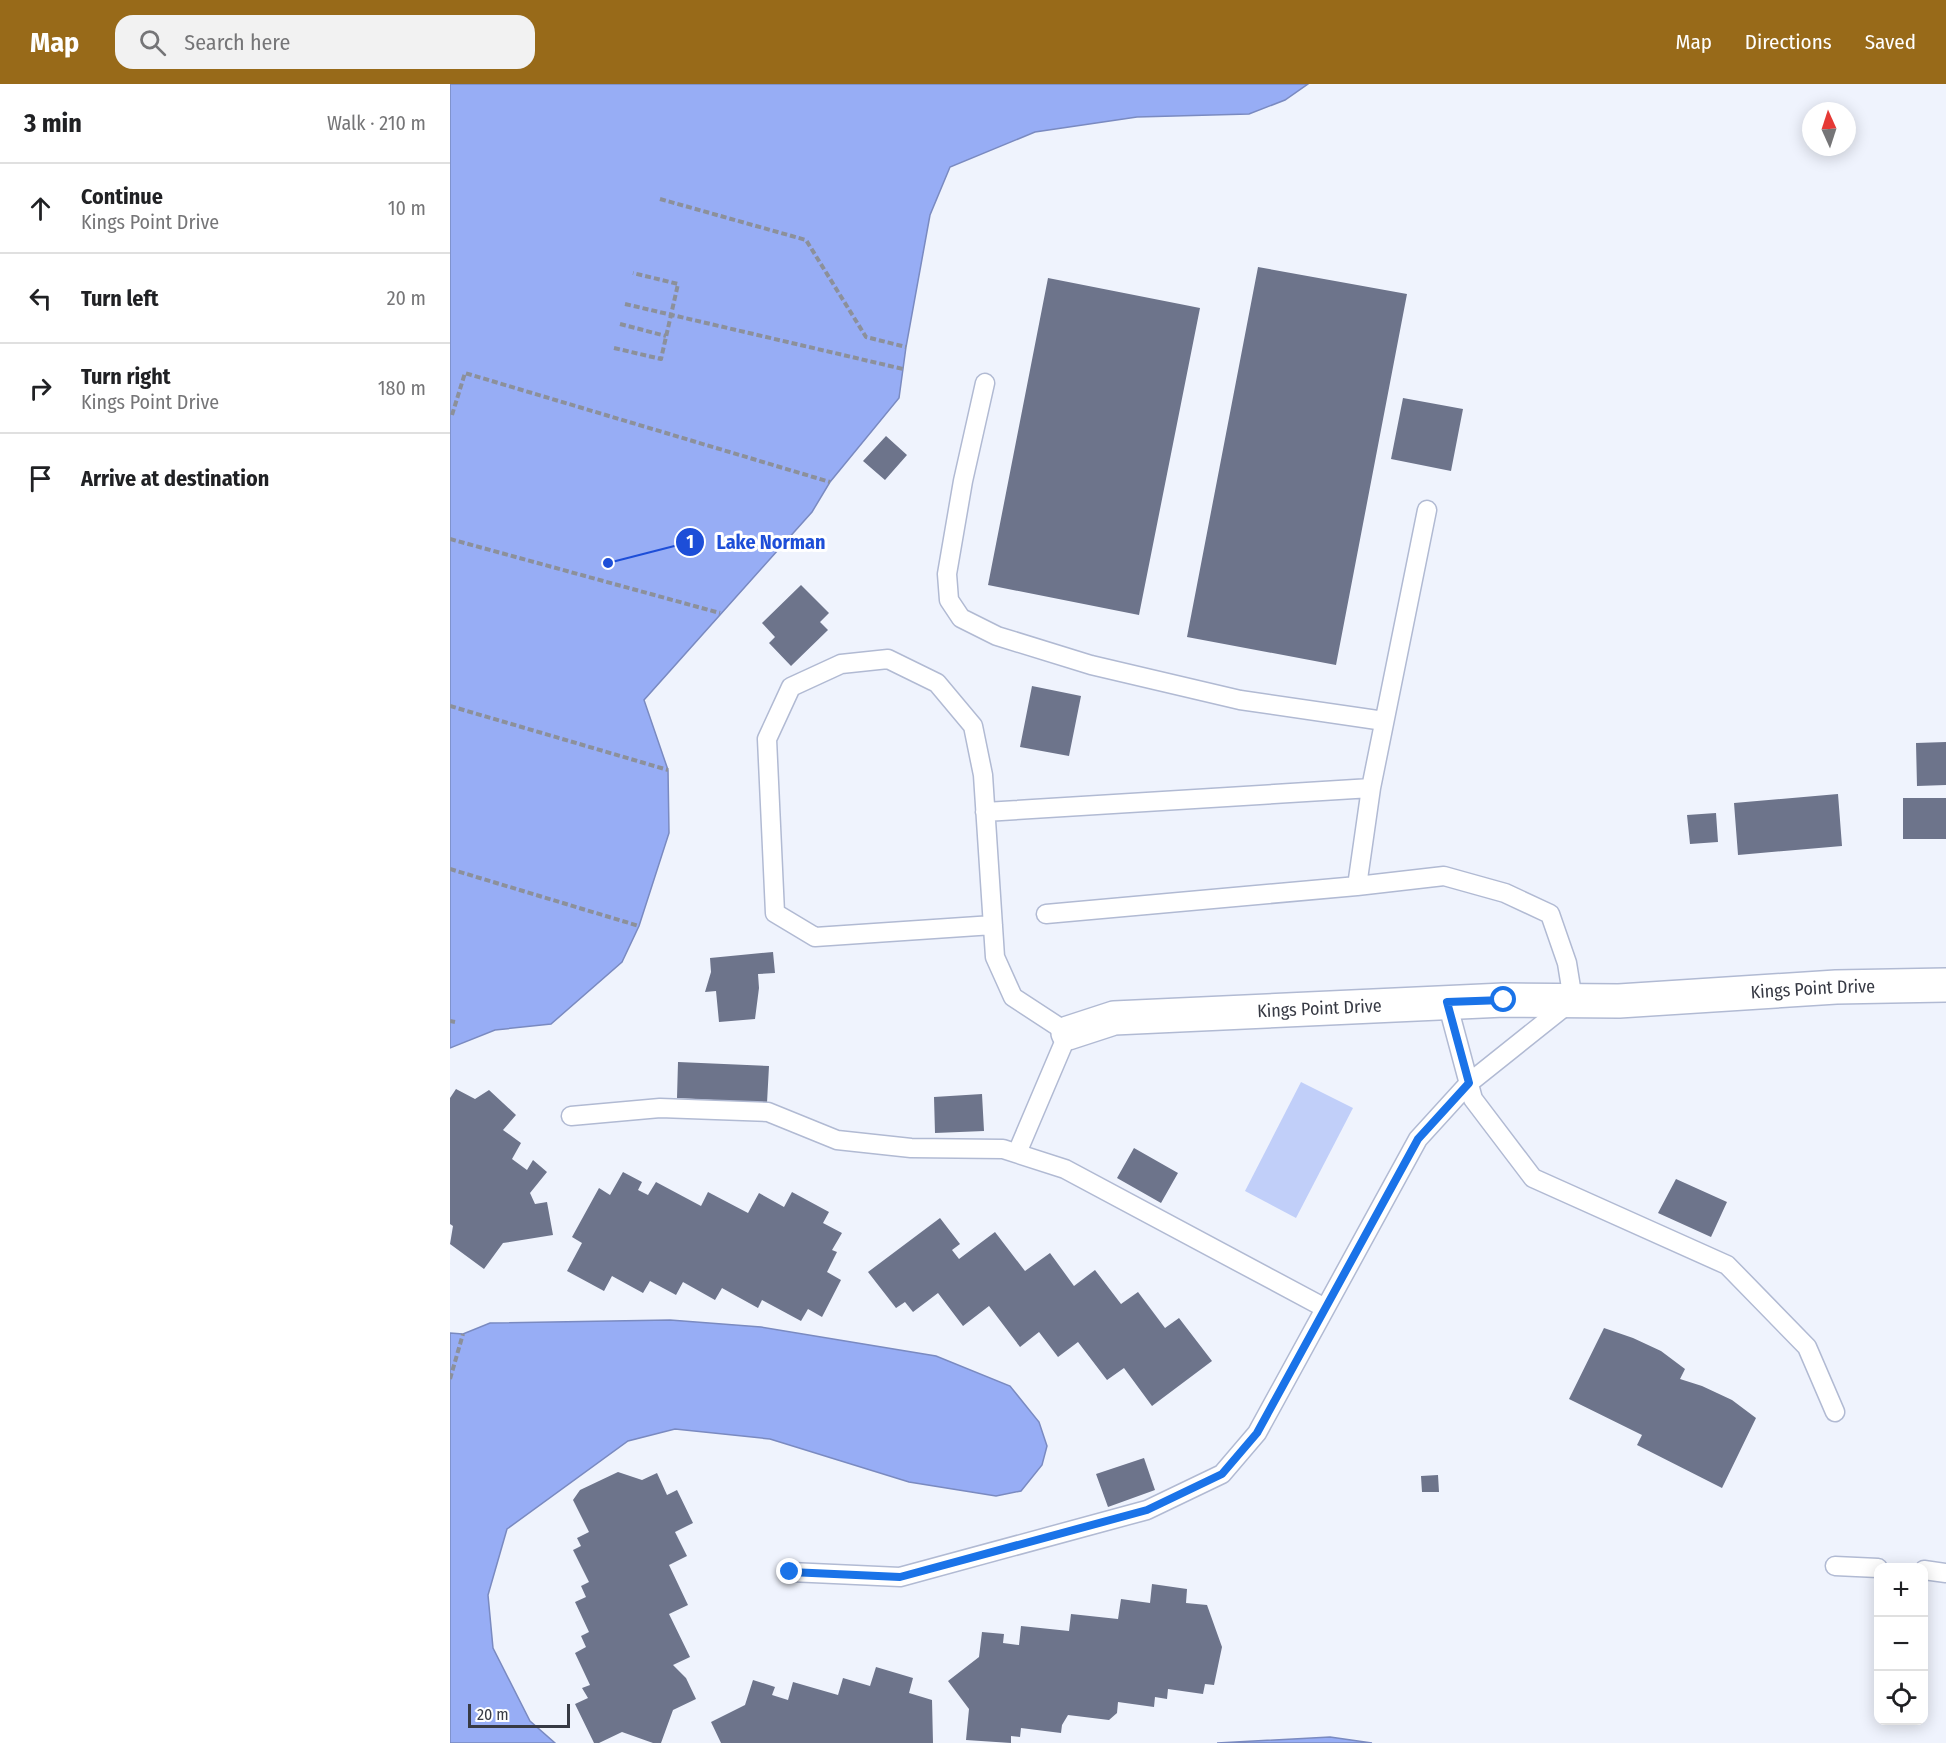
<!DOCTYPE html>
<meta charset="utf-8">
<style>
body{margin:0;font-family:"Fira Sans Condensed",sans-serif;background:#f2f2f2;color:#202124}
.controls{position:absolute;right:18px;bottom:18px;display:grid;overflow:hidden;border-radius:12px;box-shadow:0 3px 15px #0003}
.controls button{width:54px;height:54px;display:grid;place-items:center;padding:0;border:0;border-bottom:2px solid #e0e0e0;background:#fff;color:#202124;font:30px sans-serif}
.compass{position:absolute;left:1352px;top:18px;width:54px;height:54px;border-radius:50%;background:#fff;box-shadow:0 3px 15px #0003;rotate:357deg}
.scale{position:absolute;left:18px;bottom:15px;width:102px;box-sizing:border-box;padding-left:6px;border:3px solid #373a44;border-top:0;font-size:16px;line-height:21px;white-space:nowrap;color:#373a44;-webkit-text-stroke:4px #fff;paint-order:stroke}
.stop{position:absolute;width:18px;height:18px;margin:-14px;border:4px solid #1a73e8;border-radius:50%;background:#fff}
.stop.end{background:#1a73e8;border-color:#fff;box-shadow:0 2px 6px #0008}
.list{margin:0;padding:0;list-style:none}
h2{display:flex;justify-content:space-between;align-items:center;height:78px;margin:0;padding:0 24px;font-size:26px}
h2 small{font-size:20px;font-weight:400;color:#757577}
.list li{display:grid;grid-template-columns:39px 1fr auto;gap:18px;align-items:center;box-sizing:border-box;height:90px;padding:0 24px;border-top:2px solid #e0e0e0}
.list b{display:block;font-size:22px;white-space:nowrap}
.list p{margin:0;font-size:20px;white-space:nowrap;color:#757577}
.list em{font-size:20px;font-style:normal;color:#757577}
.icon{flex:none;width:33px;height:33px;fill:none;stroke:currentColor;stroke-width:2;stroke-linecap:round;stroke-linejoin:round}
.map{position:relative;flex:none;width:1496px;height:1659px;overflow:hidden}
header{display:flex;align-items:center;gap:36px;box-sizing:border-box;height:84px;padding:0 30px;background:#986a19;color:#fff}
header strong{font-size:28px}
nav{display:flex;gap:33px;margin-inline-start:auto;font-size:21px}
.search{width:420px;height:54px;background:#f2f2f2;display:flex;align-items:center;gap:15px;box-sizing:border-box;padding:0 21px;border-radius:18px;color:#757577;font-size:22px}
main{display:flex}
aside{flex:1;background:#fff}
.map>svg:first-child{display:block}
.green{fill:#c1cff9}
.water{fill:#97adf5;stroke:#7a8ac0;stroke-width:1.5}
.building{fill:#6d748b}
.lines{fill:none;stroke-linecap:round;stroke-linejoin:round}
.lane-casing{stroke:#b1bad3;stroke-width:21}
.street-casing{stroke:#b1bad3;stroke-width:36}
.path{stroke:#8c909a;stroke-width:4;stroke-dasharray:6 3;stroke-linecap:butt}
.lane{stroke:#fff;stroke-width:18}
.street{stroke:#fff;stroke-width:33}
.route{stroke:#1a73e8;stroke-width:8}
.labels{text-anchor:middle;stroke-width:6;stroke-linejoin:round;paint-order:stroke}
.street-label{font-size:18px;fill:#373a44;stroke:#fff}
.leader{fill:none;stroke:#1d4ed8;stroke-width:2}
.callout-dot{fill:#1d4ed8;stroke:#fff;stroke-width:2}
.mark-label{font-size:18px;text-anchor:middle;font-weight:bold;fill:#fff}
.callout-label{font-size:20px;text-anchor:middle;font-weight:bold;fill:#1d4ed8;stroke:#fff;stroke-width:6;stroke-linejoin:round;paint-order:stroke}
</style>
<header>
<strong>Map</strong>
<div class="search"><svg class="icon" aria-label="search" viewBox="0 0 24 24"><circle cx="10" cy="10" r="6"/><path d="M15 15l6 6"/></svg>Search here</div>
<nav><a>Map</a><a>Directions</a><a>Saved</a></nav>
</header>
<main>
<aside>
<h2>3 min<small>Walk · 210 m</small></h2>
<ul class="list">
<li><svg class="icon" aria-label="ahead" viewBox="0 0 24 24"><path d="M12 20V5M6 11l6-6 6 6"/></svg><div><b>Continue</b><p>Kings Point Drive</p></div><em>10 m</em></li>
<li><svg class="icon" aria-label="left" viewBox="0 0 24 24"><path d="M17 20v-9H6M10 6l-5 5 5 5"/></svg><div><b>Turn left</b></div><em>20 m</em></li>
<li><svg class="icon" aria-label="right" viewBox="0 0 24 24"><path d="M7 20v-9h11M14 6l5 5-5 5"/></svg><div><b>Turn right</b><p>Kings Point Drive</p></div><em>180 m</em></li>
<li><svg class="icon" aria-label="arrive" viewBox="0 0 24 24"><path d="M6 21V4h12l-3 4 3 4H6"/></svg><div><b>Arrive at destination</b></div></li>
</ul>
</aside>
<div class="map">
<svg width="1496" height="1659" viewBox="0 0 1496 1659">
<rect width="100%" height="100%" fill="#eff3fd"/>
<path class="green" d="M851 998 903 1024 846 1134 795 1107Z"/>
<path class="water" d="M0 0H858L835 16 799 30 687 33 585 48 500 83 480 131 456 263 449 314 380 398 362 428 194 616 218 686 219 749 189 842 172 878 101 940 45 946 0 964Z
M220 1236 311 1243 486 1272 560 1302 589 1338 597 1362 592 1381 571 1407 546 1412 459 1398 320 1355 225 1345 178 1357 57 1445 38 1511 43 1564 80 1637 105 1659H0V1249L13 1250 40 1239Z
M880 1653 922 1659H767Z"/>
<path class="building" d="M808 183 957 210 886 581 737 553Z
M598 194 750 224 689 531 538 501Z
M953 314 1013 325 1001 387 941 375Z
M436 352 457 371 435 396 413 377Z
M351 501 379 529 370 538 378 546 341 582 319 559 325 553 312 539Z
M582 602 631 612 619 672 570 663Z
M1496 658V701L1467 702 1466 659Z
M1388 710 1392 762 1288 771 1284 719Z
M1453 714H1496V755H1453Z
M1266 729 1268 758 1240 760 1237 731Z
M323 868 325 889 308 890 309 904 305 935 269 938 266 907 255 908 261 888 260 874Z
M228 978 319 982 317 1019 227 1014Z
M6 1005 25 1015 39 1006 66 1031 53 1046 71 1059 62 1075 77 1086 83 1076 97 1088 80 1109 85 1120 97 1118 103 1151 53 1159 34 1185 0 1160 3 1142 0 1140V1014Z
M532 1010 534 1047 485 1049 484 1013Z
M684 1064 728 1089 711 1119 667 1094Z
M173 1088 192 1098 188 1106 198 1111 206 1098 251 1122 258 1108 298 1129 309 1109 334 1123 342 1108 379 1128 373 1139 392 1149 382 1166 387 1168 377 1188 391 1196 372 1233 358 1225 351 1237 312 1216 308 1224 272 1204 265 1216 233 1198 226 1211 200 1197 193 1209 162 1192 154 1207 117 1187 132 1159 122 1153 149 1104 160 1111Z
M1226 1095 1277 1118 1261 1153 1208 1129Z
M490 1134 510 1160 502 1166 509 1175 545 1148 575 1187 600 1169 624 1202 645 1186 671 1220 688 1208 715 1244 729 1234 762 1277 702 1322 674 1284 657 1296 628 1258 608 1273 589 1248 570 1263 539 1222 513 1242 488 1209 463 1228 455 1218 446 1224 418 1188Z
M1154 1244 1183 1254 1211 1267 1235 1285 1230 1295 1252 1302 1282 1316 1306 1334 1272 1404 1187 1361 1192 1351 1119 1315Z
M694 1374 705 1406 658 1423 646 1390Z
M168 1388 192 1396 207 1389 217 1411 227 1406 243 1439 225 1448 237 1472 219 1481 238 1521 219 1530 240 1573 223 1581 236 1594 246 1615 223 1626 211 1659H203L172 1648 149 1659H144L125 1620 138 1614 132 1604 140 1601 125 1569 136 1563 131 1552 139 1548 125 1518 136 1513 131 1502 139 1498 123 1466 131 1462 127 1454 139 1448 123 1416 130 1406Z
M988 1391 989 1408H972L971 1392Z
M702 1500 737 1505 736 1519 757 1521 772 1563 764 1601 755 1600 753 1610 718 1605 717 1615 705 1613 704 1623 668 1618 667 1629 659 1636 618 1631 612 1641 611 1649 571 1644 570 1653 561 1652V1659L516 1656 519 1625 498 1597 529 1573 532 1548 554 1550 553 1559 569 1561 571 1542 619 1547 621 1530 668 1535 671 1515 700 1519Z
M426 1583 463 1594 459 1609 482 1616 483 1659H271L261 1638 295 1621 303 1596 325 1603 322 1611 338 1616 343 1598 388 1611 393 1594 420 1602Z"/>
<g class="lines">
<g class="lane-casing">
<path id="lane" d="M535 299 513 397 497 490 499 516 511 534 547 552 641 581 790 616 934 637
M535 728 921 704 977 426
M596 830 907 802 921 704
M543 841 365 853 325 829 317 655 341 603 391 580 438 575 487 599 523 642 533 691 545 873 563 913 618 949 567 1069
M997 918 1023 1015 1083 1094 1277 1181 1357 1263 1385 1328
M121 1032 210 1024 318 1028 387 1056 461 1064 553 1065 615 1085 875 1224
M1385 1482 1428 1484
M1474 1486 1496 1489
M340 1488 450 1493 697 1426 772 1390 807 1349 968 1055 1019 999 1123 916 1117 879 1100 830 1055 809 994 792 907 802"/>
</g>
<g class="street-casing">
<g id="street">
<path id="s1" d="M618 949 664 934 1054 916 1169 917 1386 903 1496 901"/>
</g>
</g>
<path class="path" d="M210 115 356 156 416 253 456 263
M175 220 453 285
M170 240 216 252
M164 264 211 275 228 200 183 189
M2 331 15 289 380 398
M0 455 270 529
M0 622 218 686
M0 785 189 842
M0 937 5 938
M0 1295 13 1250"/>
<use href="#lane" class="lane"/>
<use href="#street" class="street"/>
</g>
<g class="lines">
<path class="route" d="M340 1488 450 1493 697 1426 772 1390 807 1349 968 1055 1019 999 997 918 1054 916"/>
</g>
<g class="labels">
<g class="street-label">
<text dy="6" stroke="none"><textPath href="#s1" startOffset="748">Kings Point Drive</textPath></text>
<text dy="6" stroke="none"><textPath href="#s1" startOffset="254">Kings Point Drive</textPath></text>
</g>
</g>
<path class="leader" d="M158 479L240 458"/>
<g class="callout-dot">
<circle cx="158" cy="479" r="6"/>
<circle cx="240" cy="458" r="15"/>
</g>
<g class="mark-label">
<text x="240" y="464">1</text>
</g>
<g class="callout-label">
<text x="321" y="465">Lake Norman</text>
</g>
</svg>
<div class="controls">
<button>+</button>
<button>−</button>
<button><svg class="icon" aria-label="locate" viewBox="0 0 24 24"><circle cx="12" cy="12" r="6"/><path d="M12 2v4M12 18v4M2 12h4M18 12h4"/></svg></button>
</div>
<svg class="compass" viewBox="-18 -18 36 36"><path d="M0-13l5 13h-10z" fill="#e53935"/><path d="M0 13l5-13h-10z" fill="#757577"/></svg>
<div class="scale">20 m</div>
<div class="stop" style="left:1054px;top:916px"></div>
<div class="stop end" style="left:340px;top:1488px"></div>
</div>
</main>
